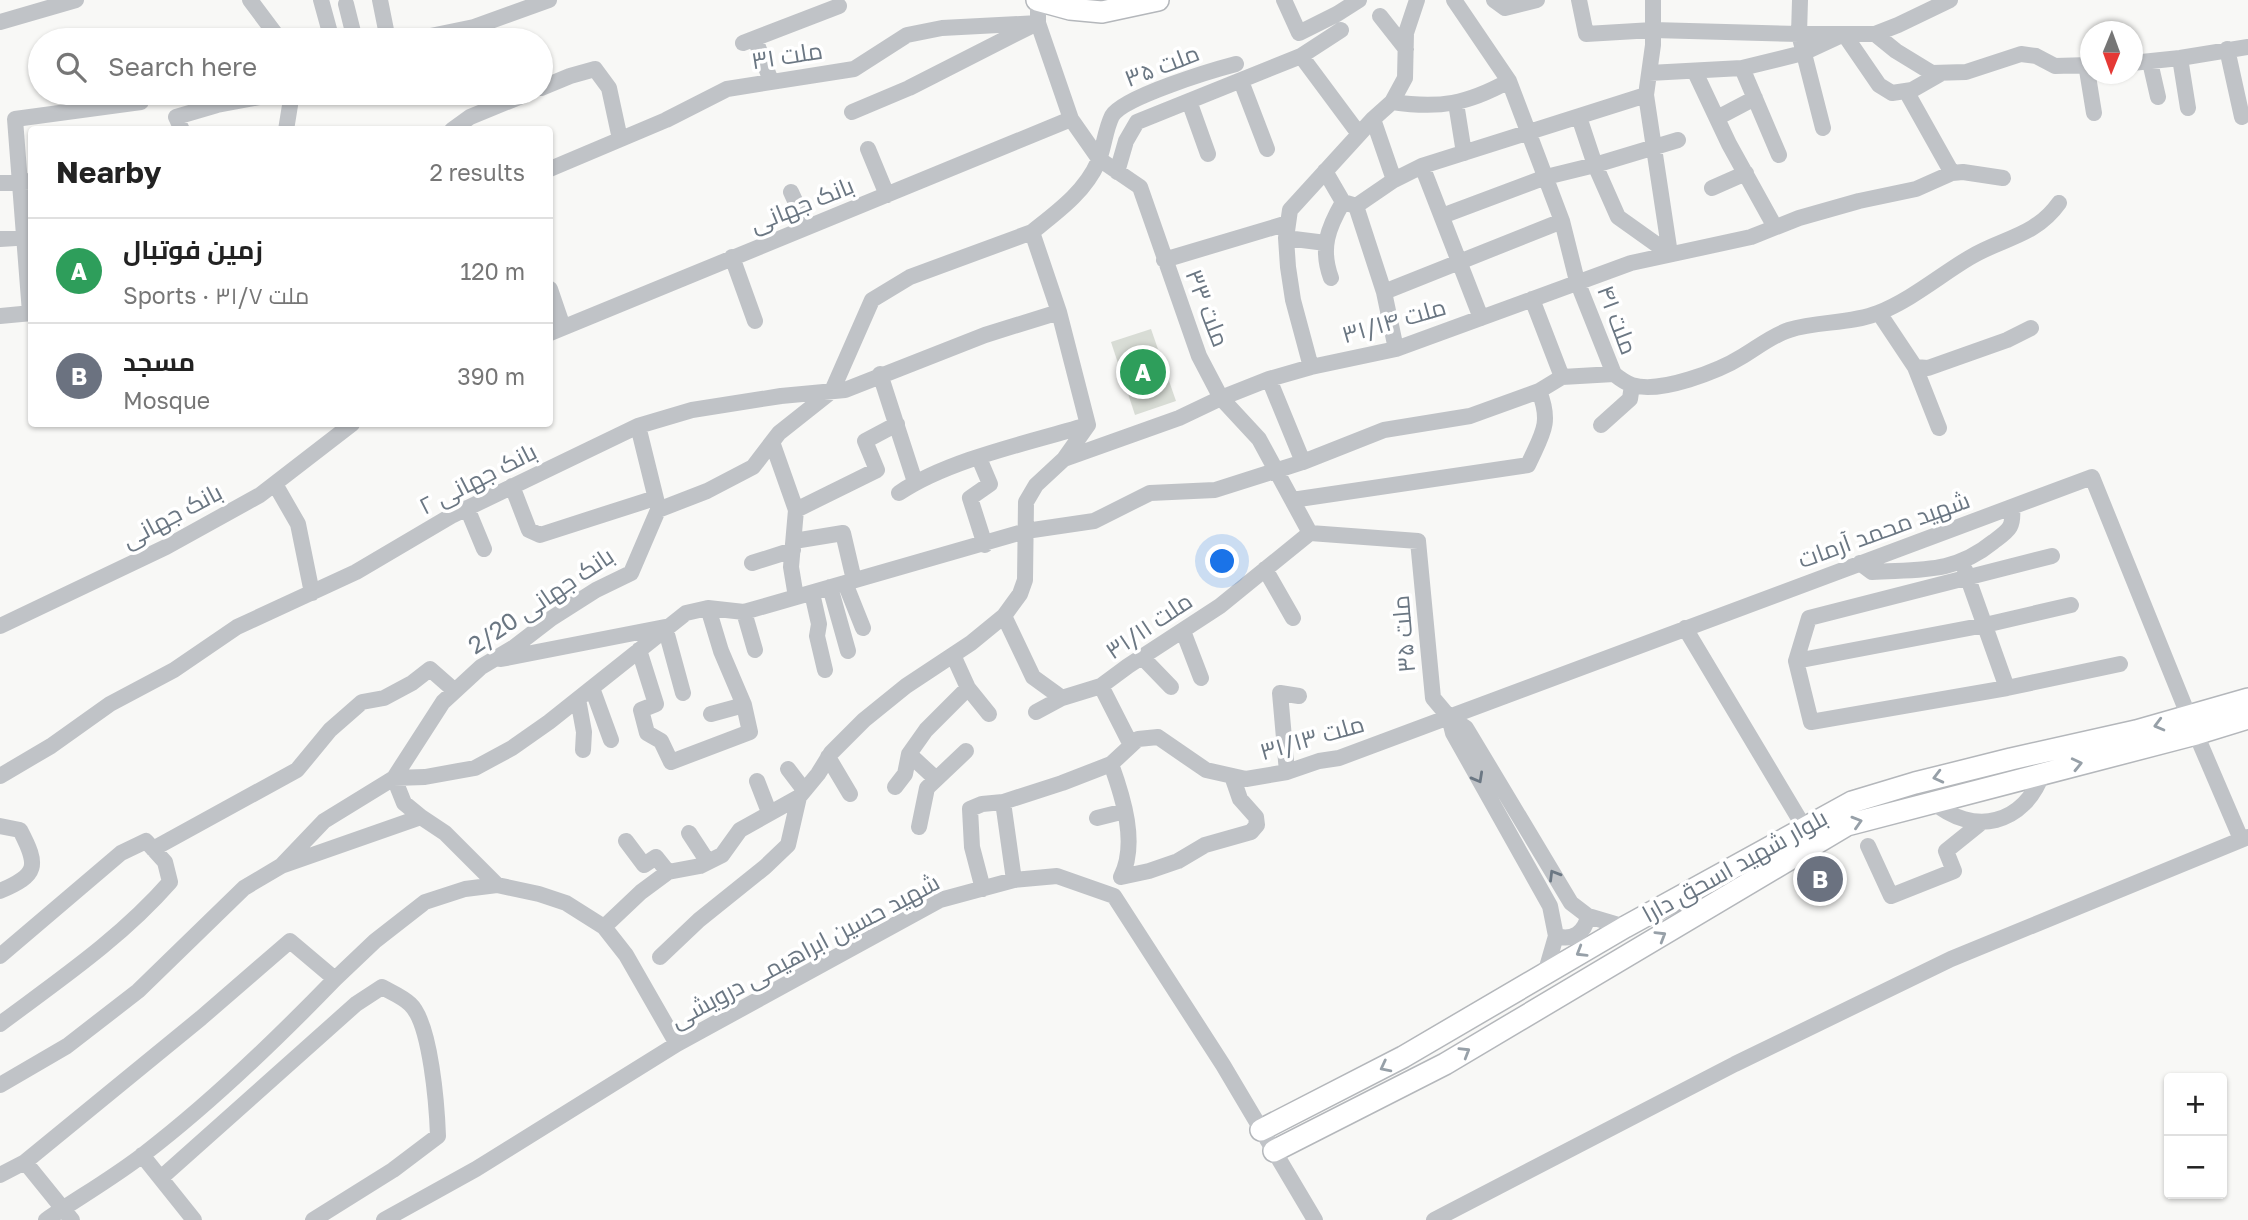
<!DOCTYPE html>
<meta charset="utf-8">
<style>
body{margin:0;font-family:"Golos Text",Cairo,sans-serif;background:#f2f2f2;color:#222}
.controls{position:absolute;right:21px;bottom:21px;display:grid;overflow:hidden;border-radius:7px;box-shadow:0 2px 5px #0004}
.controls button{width:63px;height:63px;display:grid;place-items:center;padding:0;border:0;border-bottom:2px solid #e0e0e0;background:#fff;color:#222;font:35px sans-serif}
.compass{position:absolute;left:2080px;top:21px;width:63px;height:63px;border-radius:50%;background:#fff;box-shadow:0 2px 5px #0004;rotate:181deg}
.you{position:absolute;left:1223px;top:562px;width:24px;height:24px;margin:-18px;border:5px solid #fff;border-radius:50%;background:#1a73e8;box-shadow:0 0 0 10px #1a73e833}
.badge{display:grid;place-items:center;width:46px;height:46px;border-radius:50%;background:#cf693e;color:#fff;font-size:23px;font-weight:700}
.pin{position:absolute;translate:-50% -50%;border:4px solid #fff;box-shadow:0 2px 7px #0006}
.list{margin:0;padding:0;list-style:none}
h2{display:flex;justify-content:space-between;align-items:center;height:91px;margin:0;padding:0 28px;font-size:30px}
h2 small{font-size:23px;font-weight:400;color:#767676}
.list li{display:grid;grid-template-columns:46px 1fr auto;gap:21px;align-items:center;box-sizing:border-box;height:105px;padding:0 28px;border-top:2px solid #e0e0e0}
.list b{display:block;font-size:26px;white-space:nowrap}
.list p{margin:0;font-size:23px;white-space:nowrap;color:#767676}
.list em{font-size:23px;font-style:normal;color:#767676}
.icon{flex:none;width:38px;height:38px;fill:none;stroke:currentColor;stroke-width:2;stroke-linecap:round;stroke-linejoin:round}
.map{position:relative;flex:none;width:2248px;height:1220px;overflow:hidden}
.search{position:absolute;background:#fff;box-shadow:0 2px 5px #0004;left:28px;top:28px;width:525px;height:77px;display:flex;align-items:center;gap:18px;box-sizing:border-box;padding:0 24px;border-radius:38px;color:#767676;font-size:26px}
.panel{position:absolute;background:#fff;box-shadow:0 2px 5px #0004;left:28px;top:126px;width:525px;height:301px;border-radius:7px}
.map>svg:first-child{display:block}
.green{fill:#d8dcd5}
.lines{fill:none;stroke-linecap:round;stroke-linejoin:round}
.major-casing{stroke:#b4b7bb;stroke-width:24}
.minor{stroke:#c0c3c7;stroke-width:16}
.major{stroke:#fff;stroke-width:21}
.oneway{stroke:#97a0a8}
.oneway2{stroke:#6b7783}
.labels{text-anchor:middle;stroke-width:7;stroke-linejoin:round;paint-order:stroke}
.street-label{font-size:24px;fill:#6b7783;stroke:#fff}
</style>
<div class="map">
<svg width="2248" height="1220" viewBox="0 0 2248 1220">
<rect width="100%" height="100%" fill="#f8f8f6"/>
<path class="green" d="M1151 329 1176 401 1135 415 1111 342Z"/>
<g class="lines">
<g class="major-casing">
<path id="major" d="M1037 0 1070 9 1102 12 1158 0
M1261 1130 1403 1057 1625 927 1852 802 1915 783 2011 759 2136 731 2248 699
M1274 1151 1445 1064 1847 825 2196 734 2248 718"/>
</g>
<path class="minor" d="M250 0 280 40
M321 0 332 40
M380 0 388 40
M1038 0V23L1071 119 1099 159 1140 187 1199 356 1221 398 1259 439 1310 533 1418 541 1433 698 1449 717 1466 728 1571 903 1588 916 1625 927
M1284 0 1299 33 1337 14 1359 0
M1494 0 1505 8 1537 0
M1579 0 1586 34 1653 30 1799 34H1875L1898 25 1950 0
M1800 0 1799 34 1823 128
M346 4 355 40
M1380 16 1406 49
M0 22 76 0
M1875 34 1896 51 1932 73 1966 72 2021 54 2036 56 2055 66 2090 65
M755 39 771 81
M411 40 474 27 549 0
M743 43 839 6
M2227 49 2242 117
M1301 56 1359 134
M2180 58 2188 108
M2150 62 2158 97
M2132 63 2180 58 2248 47
M2086 64 2094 113
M1742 68 1779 155
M1695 72 1729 144 1775 227
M1649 73 1742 68 1803 53 1844 34 1879 85 1892 93 1912 90 1940 74
M1241 81 1267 149
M541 88 570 76 595 69 609 88 620 139
M1906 91 1952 173
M1646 95 1670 254
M1189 101 1208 154
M1392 102C1440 109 1467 104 1509 81
M1456 103 1464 153
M852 112 909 88 1029 27
M1579 117 1595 165 1618 217 1670 254
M1717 118 1755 98
M1373 119 1394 180
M182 130 176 117 217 105 281 93
M286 130 292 93
M452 130 470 117 529 93
M868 149 887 195
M1422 166 1481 318
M550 169 666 120 727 89 854 69 907 35 942 28 1038 23
M1325 171 1343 202 1353 205
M1117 172 1126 141 1137 122 1301 56 1341 30
M0 183 32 181
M1712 188 1746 173
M791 192 807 227
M1442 216 1546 177 1595 165 1678 140
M1562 221 1384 292 1356 206 1394 180 1422 166 1646 95 1653 45V0
M1286 238 1326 243
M0 239 32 237
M732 257 755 321
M1164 260 1288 223
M1331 278C1320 248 1328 228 1343 202
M550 289 563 327
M1384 292 1396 349
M1532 299 1562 377
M30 313 15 119 141 102
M1879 313 1915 367 1928 368 2007 340 2031 328
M0 316 32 313
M550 333 1071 119
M1311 367 1293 300 1288 267 1286 238 1290 210 1373 119 1392 102 1405 78 1406 33 1417 0
M1915 367 1939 428
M880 374 915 482
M1614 374C1619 378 1626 383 1632 385 1660 394 1719 371 1743 356 1758 347 1773 335 1789 330 1818 321 1850 324 1878 313 1911 300 1939 276 1969 258 2001 238 2035 237 2059 203
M1269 379 1303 462
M1601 425 1630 399 1632 385
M638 426 658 507
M772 442 796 510 791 567 796 597
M979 458 990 484 970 498 985 545
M1064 459 1179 418 1221 398 1269 379 1311 367 1396 349 1631 263 1751 237 1799 218 1859 201 1916 189 1952 173 1963 172 2003 178
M275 484 298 524 312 593
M512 486 529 530 540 535 655 498
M899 493C947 460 1031 442 1088 425
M1292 500 1528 465C1542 434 1552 424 1539 391L1562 377 1614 374 1577 281 1562 221 1509 81 1454 0
M467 508 484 549
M796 510 877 470 865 441 897 424
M794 541 843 533 854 580
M2052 556 1809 618 1796 661 1811 722 2007 688 2120 664
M752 563 793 550
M1860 563 1872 572C1919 569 1954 574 1993 542 2009 530 2014 528 2012 507
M1265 569 1293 618
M1965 570 2007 688
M845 583 863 628
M830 587 848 651
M812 593 819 624 817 636 825 670
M708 608 721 651 744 705 711 714
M744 612 755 650
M1004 616 1033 677 1062 698
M0 626 166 547 260 495 352 424
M1685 628 1804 827
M1183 631 1201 678
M639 650 656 704 641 710 647 733 661 741 671 762 750 732 744 705
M953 655 968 688 989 714
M1142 657 1171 687
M501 659 665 627 683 693
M1796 661 1985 625 2071 605
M1101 686 1131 745
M592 688 611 740
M578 699 584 732 583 750
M1036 712 1062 698 1101 686 1128 666 1220 606 1310 533
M1449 717 1453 733 1550 906 1556 936 1545 974
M2196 734 2241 839
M909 754 935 778
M828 757 850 794
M1111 764C1123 797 1138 844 1121 877
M788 769 804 790
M1287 772 1280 693 1299 696
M0 776 51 746 110 704 174 670 237 627 356 572 451 516 638 426 692 410 781 396 845 390 985 335 1059 312
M757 781 769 812
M895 787 905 774 909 754 926 730 968 688
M1932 801C1973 837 2025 825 2043 772
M1003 802 1014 880
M421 817 404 803 394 778 425 777 475 768 512 748 549 722 686 613 708 608 744 612 1026 531 1094 521 1150 493 1215 490 1303 462 1384 430 1470 416 1539 391
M1097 818 1125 811
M0 826 20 830C39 866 38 875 0 891
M919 827 927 788 966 751
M689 833 708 862
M626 841 644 865 656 857 668 872
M1868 846 1891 896 1954 871 1946 851 1982 822
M153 849 297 770 330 730 362 702 384 698 412 683 430 669 455 691
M281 866 324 821 394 778 443 702 481 667 513 648 552 618 596 590 631 573 658 510 707 491 753 467 779 433 832 391 872 300 910 277 1032 232
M1121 877 1149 871 1178 861 1205 845 1251 832 1257 825 1256 817 1240 799 1232 776
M983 889 972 847 970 809 982 804 1003 802 1062 783 1111 764 1138 739 1158 737 1206 770 1246 779 1287 772 1319 761 1339 758 2092 477 2189 717
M604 927 641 892 668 872 700 866 722 855 740 830 799 797 818 774 831 753 864 720 906 686 971 643 1004 616 1020 594 1025 580 1026 502 1036 485 1064 459 1088 425 1059 312 1032 232C1057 212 1085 192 1098 162 1104 148 1105 130 1112 116 1123 97 1213 70 1236 64
M1556 936C1572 941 1585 933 1588 916
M0 956 121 853 146 841 165 862 170 882C121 938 59 980 0 1024
M660 957 699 920 765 867 788 845 799 797
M335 979 375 941 425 902 465 889 497 885
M0 1085 67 1046 138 991 244 888 281 866 421 817 445 833 497 885 539 894 566 903 604 927 626 955 677 1044
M142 1155 194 1220
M25 1162 72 1220
M0 1175 25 1162 201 1018 290 941 335 979C275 1041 212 1102 144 1154 113 1178 78 1198 46 1220
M162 1177 356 1004 382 987C391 992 403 997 410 1004 431 1023 437 1108 438 1136L393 1170 313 1220
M384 1220 476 1169 677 1044 940 900 1014 880 1057 876 1114 896 1223 1065 1315 1220
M1434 1220 1735 1064 1951 959 2248 837"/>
<use href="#major" class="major"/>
</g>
<defs><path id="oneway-chevron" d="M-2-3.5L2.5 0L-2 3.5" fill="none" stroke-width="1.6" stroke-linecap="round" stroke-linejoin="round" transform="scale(1.75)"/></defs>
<g class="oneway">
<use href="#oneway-chevron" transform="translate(2159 725) rotate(165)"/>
<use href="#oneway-chevron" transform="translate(2077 764) rotate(-13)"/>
<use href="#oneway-chevron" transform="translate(1938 777) rotate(166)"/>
<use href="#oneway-chevron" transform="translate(1857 822) rotate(-17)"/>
<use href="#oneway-chevron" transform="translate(1661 936) rotate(-31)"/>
<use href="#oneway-chevron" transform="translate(1581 952) rotate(149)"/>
<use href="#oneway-chevron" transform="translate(1465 1052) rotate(-31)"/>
<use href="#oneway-chevron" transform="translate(1385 1067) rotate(153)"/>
</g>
<g class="oneway2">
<use href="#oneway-chevron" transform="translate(1478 778) rotate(61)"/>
<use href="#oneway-chevron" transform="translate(1554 875) rotate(-121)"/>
</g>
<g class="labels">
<g class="street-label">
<text transform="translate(787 56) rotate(-9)" y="8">ملت ۳۱</text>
<text transform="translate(1162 66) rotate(-21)" y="8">ملت ۳۵</text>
<text transform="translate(802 205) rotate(-22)" y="8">بانک جهانی</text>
<text transform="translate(1207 308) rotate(69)" y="8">ملت ۳۳</text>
<text transform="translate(1617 320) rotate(69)" y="8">ملت ۴۱</text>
<text transform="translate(1394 321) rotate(-16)" y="8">ملت ۳۱/۱۴</text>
<text transform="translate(478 479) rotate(-27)" y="8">بانک جهانی ۲</text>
<text transform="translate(172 516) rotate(-28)" y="8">بانک جهانی</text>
<text transform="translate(1884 530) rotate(-20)" y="8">شهید محمد آرمات</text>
<text transform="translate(541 601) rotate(-34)" y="8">بانک جهانی 2/20</text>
<text transform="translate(1149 626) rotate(-34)" y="8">ملت ۳۱/۱۱</text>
<text transform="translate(1404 634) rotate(-95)" y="8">ملت ۳۵</text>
<text transform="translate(1312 738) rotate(-16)" y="8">ملت ۳۱/۱۳</text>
<text transform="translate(1735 866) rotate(-29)" y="8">بلوار شهید اسحق دارا</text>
<text transform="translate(805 951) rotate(-28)" y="8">شهید حسین ابراهیمی درویشی</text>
</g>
</g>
</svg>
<div class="controls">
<button>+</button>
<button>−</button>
</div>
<svg class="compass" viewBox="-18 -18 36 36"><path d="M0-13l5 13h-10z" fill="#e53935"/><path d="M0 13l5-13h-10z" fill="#767676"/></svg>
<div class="you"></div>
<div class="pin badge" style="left:1143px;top:372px;background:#2e9e5b">A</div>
<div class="pin badge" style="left:1820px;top:879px;background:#6b7280">B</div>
<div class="search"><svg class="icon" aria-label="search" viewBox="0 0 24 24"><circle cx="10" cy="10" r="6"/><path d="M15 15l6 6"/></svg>Search here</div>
<section class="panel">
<h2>Nearby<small>2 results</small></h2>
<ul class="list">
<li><span class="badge" style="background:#2e9e5b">A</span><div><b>زمین فوتبال</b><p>Sports · ملت ۳۱/۷</p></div><em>120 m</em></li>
<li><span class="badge" style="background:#6b7280">B</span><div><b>مسجد</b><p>Mosque</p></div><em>390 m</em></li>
</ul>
</section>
</div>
